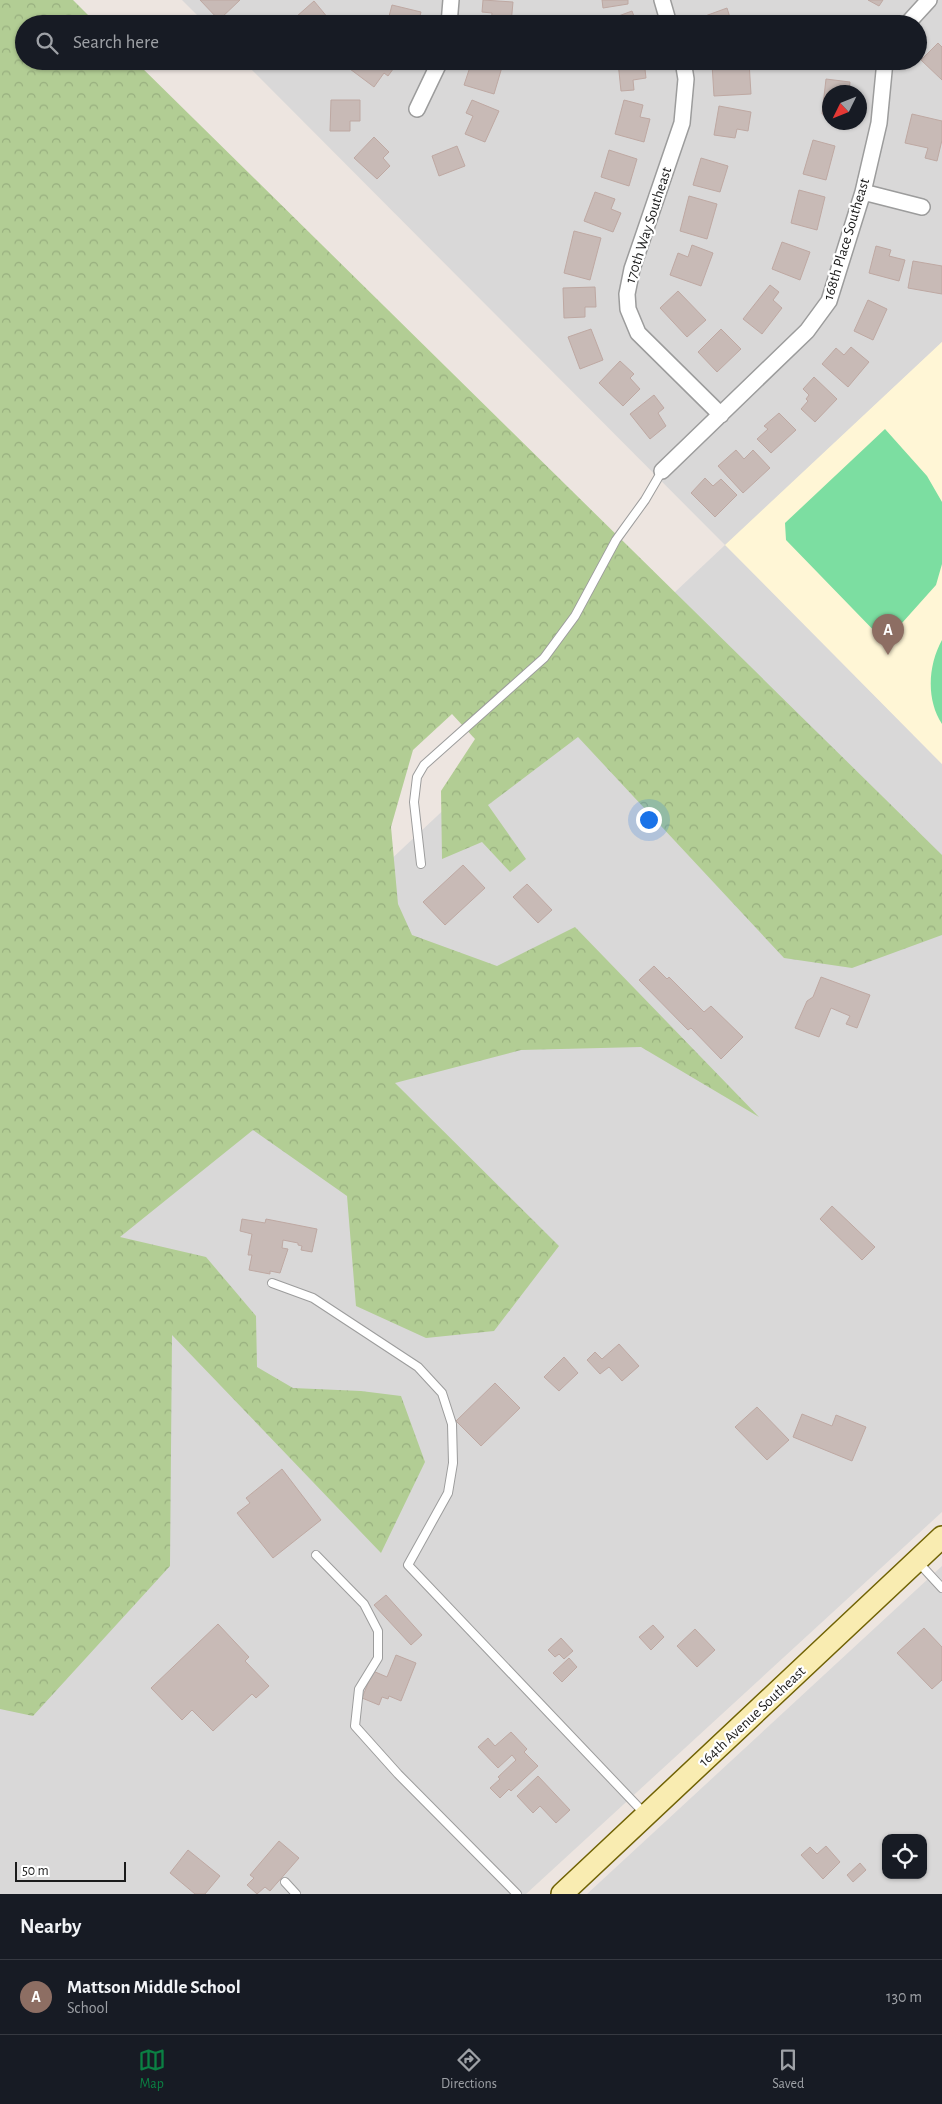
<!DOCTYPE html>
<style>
body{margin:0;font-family:"Alegreya Sans",sans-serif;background:#242831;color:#f1f3f6}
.controls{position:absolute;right:15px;bottom:15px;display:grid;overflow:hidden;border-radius:10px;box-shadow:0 1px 4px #0004}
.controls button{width:45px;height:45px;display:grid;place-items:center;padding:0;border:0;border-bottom:1px solid #363941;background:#171b24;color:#f1f3f6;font:25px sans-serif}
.compass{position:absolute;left:822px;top:85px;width:45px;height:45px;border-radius:50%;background:#171b24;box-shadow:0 1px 4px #0004;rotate:227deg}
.scale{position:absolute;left:15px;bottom:12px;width:111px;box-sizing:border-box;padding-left:5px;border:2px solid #1b1b1b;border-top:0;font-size:14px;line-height:18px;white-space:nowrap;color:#1b1b1b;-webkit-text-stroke:4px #fff;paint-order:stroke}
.you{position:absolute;left:648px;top:819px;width:18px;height:18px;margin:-12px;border:4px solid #fff;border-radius:50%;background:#1a73e8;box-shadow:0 0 0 8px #1a73e833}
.badge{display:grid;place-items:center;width:32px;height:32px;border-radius:50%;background:#0b8043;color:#fff;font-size:16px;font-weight:700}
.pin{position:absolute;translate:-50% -41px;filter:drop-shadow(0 1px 2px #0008)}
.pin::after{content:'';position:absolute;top:26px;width:18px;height:15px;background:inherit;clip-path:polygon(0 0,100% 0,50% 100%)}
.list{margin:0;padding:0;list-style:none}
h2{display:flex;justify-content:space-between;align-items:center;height:65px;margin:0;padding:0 20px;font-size:21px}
h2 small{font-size:16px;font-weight:400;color:#9ea1a6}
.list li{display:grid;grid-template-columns:32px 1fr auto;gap:15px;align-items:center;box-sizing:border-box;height:75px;padding:0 20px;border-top:1px solid #363941}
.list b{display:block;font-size:19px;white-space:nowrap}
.list p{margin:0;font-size:16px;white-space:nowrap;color:#9ea1a6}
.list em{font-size:16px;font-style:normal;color:#9ea1a6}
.icon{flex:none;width:28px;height:28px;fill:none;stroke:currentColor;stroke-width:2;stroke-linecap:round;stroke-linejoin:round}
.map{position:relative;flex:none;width:942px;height:1894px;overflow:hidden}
.search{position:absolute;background:#171b24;box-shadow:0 1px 4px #0004;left:15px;right:15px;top:15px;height:55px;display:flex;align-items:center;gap:12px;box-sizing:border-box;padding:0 18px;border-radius:28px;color:#9ea1a6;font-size:19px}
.sheet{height:140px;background:#171b24}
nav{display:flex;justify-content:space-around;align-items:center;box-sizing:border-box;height:70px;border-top:1px solid #363941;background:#171b24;font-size:14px;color:#9ea1a6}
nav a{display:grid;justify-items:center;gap:2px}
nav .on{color:#0b8043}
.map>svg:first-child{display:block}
.residential{fill:#d9d8d8;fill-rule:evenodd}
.education{fill:#fff6d6}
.forest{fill:url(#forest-crowns)}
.pitch{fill:#7cdea1}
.building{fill:#c8bab6;stroke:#bea8a2}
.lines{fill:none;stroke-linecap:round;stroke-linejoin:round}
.lane-casing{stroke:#9c9c9c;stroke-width:10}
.street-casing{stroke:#9c9c9c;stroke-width:18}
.secondary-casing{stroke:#706204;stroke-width:24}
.lane{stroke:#fff;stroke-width:8}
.street{stroke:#fff;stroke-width:15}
.secondary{stroke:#f9ecb1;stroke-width:21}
.labels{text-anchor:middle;stroke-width:4.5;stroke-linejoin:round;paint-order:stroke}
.street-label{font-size:15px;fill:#1b1b1b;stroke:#fff}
</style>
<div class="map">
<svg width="942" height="1894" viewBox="0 0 942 1894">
<defs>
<pattern id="forest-crowns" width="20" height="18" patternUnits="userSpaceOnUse" patternTransform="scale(1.25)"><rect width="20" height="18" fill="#b2cd94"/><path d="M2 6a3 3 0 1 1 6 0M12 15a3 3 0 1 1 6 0" fill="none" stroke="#98af7f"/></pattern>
</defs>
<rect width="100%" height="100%" fill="#ede5e0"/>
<path class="residential" d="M182 0H942V342L726 545 942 764V1512L526 1894H0V1175L27 1202 725 545 243 61H918V24H206ZM830 92H860V122H830Z
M942 1566V1894H587ZM886 1838H923V1875H886Z"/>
<path class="education" d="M942 342V764L725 545Z"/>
<path class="forest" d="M0 0H73L97 24H24V61H135L942 855V935L852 968 784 958 578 737 488 805 526 859 510 872 482 842 442 859 441 791 475 739 452 714 413 750 391 827 398 904 412 935 497 966 575 927 759 1117 641 1047 521 1050 395 1083 559 1246 494 1331 426 1338 356 1306 347 1196 253 1130 120 1237 206 1257 256 1316 257 1367 293 1388 361 1391 401 1396 425 1462 381 1553 172 1335 170 1566 33 1716 0 1709Z"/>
<path class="pitch" d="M885 429 927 476 942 502V564L936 585 885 642 786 540 785 523Z
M942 640V724C926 700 928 665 942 640Z"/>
<path class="building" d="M200 0H240L219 20Z
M483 0 513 2 511 24H491L492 13 482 12Z
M602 0H628V4L603 8Z
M868 0H883L879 6Z
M314 1 333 24H302L296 17Z
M392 5 421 12 418 24H387Z
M727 8 732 24H699L697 19Z
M632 11 637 24H606L605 21Z
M938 43 942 47V80L921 60Z
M357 61H399L388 76 384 73 374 87 350 69Z
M472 61H483L502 67 494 94 464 85Z
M644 61 646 78 633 80 634 90 621 91 618 62Z
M832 61H854L853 66Z
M749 62 751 94 714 96 712 64Z
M826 79 850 82 849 92H830V115L822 114Z
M331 100H360V121H350V131H330Z
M472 100 499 111 485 142 465 134 473 116 466 113Z
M624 100 643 105 640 117 650 119 644 142 615 134Z
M719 106 751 112 748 131 737 129 735 138 714 135Z
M912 114 942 121V140L937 161 925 158 928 148 905 143Z
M374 137 389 152 383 158 390 166 377 179 354 158Z
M813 140 835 146 826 180 803 174Z
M457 146 465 166 439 176 432 156Z
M609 150 637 159 629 186 601 177Z
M701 158 728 166 720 192 693 185Z
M799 190 825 197 817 230 791 223Z
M595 192 615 199 611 209 621 213 613 232 584 221Z
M689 196 717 204 707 239 680 231Z
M574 231 601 238 590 280 564 273Z
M782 242 810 252 800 280 772 269Z
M692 245 713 253 701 286 670 275 678 253 688 257Z
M876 246 891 250 889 256 905 260 899 281 869 273Z
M913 261 942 266V294L908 288Z
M770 285 779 292 773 300 782 308 762 334 743 319Z
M595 287 596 307H585V317L564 318 563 288Z
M678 291 706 320 687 337 660 308Z
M868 300 887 309 873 340 854 331Z
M591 329 603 360 580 369 568 337Z
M721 329 741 349 717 372 698 352Z
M851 347 869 362 848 387 822 364 836 348 844 355Z
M620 361 634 374 630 378 640 389 623 406 599 383Z
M814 377 837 399 815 422 801 409 808 401 806 399 809 395 803 389Z
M654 395 664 408 658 413 666 426 650 439 630 414Z
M779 413 796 430 771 453 757 439 768 429 764 426Z
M736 450 744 459 753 450 770 468 743 493 718 466Z
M705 478 713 486 721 479 737 495 715 517 691 493Z
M463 865 485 888 445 925 423 902Z
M527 884 552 910 538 923 513 897Z
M654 966 667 979 669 977 704 1012 711 1006 743 1037 721 1059 691 1028 688 1030 639 980Z
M821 977 870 995 857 1028 846 1024 850 1016 831 1008 819 1037 795 1028 807 1001 813 997Z
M832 1206 875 1247 862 1260 820 1219Z
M242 1219 265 1223 266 1219 317 1229 312 1252 301 1250 302 1246 298 1245V1243L283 1240 282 1248 288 1249 280 1273 270 1271V1274L249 1270 252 1255H248L252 1234 240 1231Z
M619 1344 639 1366 622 1381 609 1367 600 1374 587 1360 595 1352 602 1359Z
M564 1357 578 1373 559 1391 544 1377Z
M495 1383 520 1408 481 1446 456 1421Z
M757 1407 789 1440 767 1460 735 1427Z
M802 1414 832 1426 836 1415 866 1427 852 1461 793 1437Z
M282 1469 321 1520 273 1558 237 1513 250 1503 246 1498Z
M386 1595 422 1635 411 1645 374 1605Z
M218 1624 249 1657 245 1661 269 1686 256 1698 252 1694 213 1731 192 1710 182 1720 151 1688Z
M653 1625 664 1637 651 1650 639 1637Z
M924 1628 942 1647V1680L932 1689 897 1653Z
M695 1629 715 1650 697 1667 677 1646Z
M561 1638 573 1651 564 1659 559 1654 555 1657 548 1650Z
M396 1655 416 1663 401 1701 389 1696 388 1699 382 1697 379 1705 362 1698 373 1671 387 1677Z
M569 1658 577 1667 562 1682 553 1673Z
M511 1732 527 1749 524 1752 538 1766 511 1791 509 1789 500 1798 490 1788 500 1779 498 1777 516 1760 512 1755 498 1768 478 1747 488 1738 495 1746Z
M538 1776 570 1810 556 1823 540 1806 533 1813 517 1796Z
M279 1841 299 1858 270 1891 265 1887 257 1894 247 1885 254 1878 250 1875Z
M826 1846 840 1862 823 1879 801 1855 810 1847 817 1854Z
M188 1850 220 1876 205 1894H195L170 1873Z
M860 1863 866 1870 853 1882 847 1875Z"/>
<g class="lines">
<g class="lane-casing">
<path id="lane" d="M421 864 414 802 417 777 424 765 544 658 575 616 616 540 645 500 662 471
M272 1283 313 1298 418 1367 442 1393 452 1424 453 1463 448 1493 408 1565 645 1814
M316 1555 364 1604 378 1631V1658L359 1689 355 1726 398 1774 517 1894
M918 1562 942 1588
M285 1882 296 1894"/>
</g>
<g class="street-casing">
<path id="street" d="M662 0 669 24
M449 24 451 0
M907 24 929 0
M683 61 686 79 682 123 632 269 627 294 628 309 638 333 721 415
M417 109 440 61
M863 192 922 207
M662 471 807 331 829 301 863 192 879 123 885 61"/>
</g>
<g class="secondary-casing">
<path id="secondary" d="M562 1894 942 1537"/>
</g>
<use href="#lane" class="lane"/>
<use href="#street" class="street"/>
<use href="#secondary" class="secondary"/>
</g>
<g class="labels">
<g class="street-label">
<text transform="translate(648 225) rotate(-72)" y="5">170th Way Southeast</text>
<text transform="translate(846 239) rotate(-73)" y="5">168th Place Southeast</text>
<text transform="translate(752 1716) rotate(-43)" y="5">164th Avenue Southeast</text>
</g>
</g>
</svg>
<div class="controls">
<button><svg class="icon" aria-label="locate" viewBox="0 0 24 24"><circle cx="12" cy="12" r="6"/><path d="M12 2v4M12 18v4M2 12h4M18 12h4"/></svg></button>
</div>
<svg class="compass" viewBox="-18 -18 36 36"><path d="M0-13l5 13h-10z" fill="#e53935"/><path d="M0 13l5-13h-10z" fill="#9ea1a6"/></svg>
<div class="scale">50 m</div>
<div class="you"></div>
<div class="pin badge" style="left:888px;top:655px;background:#8d6e63">A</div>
<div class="search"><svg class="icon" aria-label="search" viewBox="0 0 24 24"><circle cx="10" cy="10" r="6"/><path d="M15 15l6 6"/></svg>Search here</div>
</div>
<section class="sheet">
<h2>Nearby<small></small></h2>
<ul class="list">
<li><span class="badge" style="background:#8d6e63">A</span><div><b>Mattson Middle School</b><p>School</p></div><em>130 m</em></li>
</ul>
</section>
<nav>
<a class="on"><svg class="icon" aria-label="map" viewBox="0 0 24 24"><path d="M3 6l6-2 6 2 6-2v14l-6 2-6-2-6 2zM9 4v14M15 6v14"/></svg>Map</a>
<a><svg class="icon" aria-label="directions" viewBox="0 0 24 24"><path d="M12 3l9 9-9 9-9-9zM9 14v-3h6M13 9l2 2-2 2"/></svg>Directions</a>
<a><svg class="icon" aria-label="saved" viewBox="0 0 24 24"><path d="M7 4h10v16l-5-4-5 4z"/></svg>Saved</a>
</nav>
